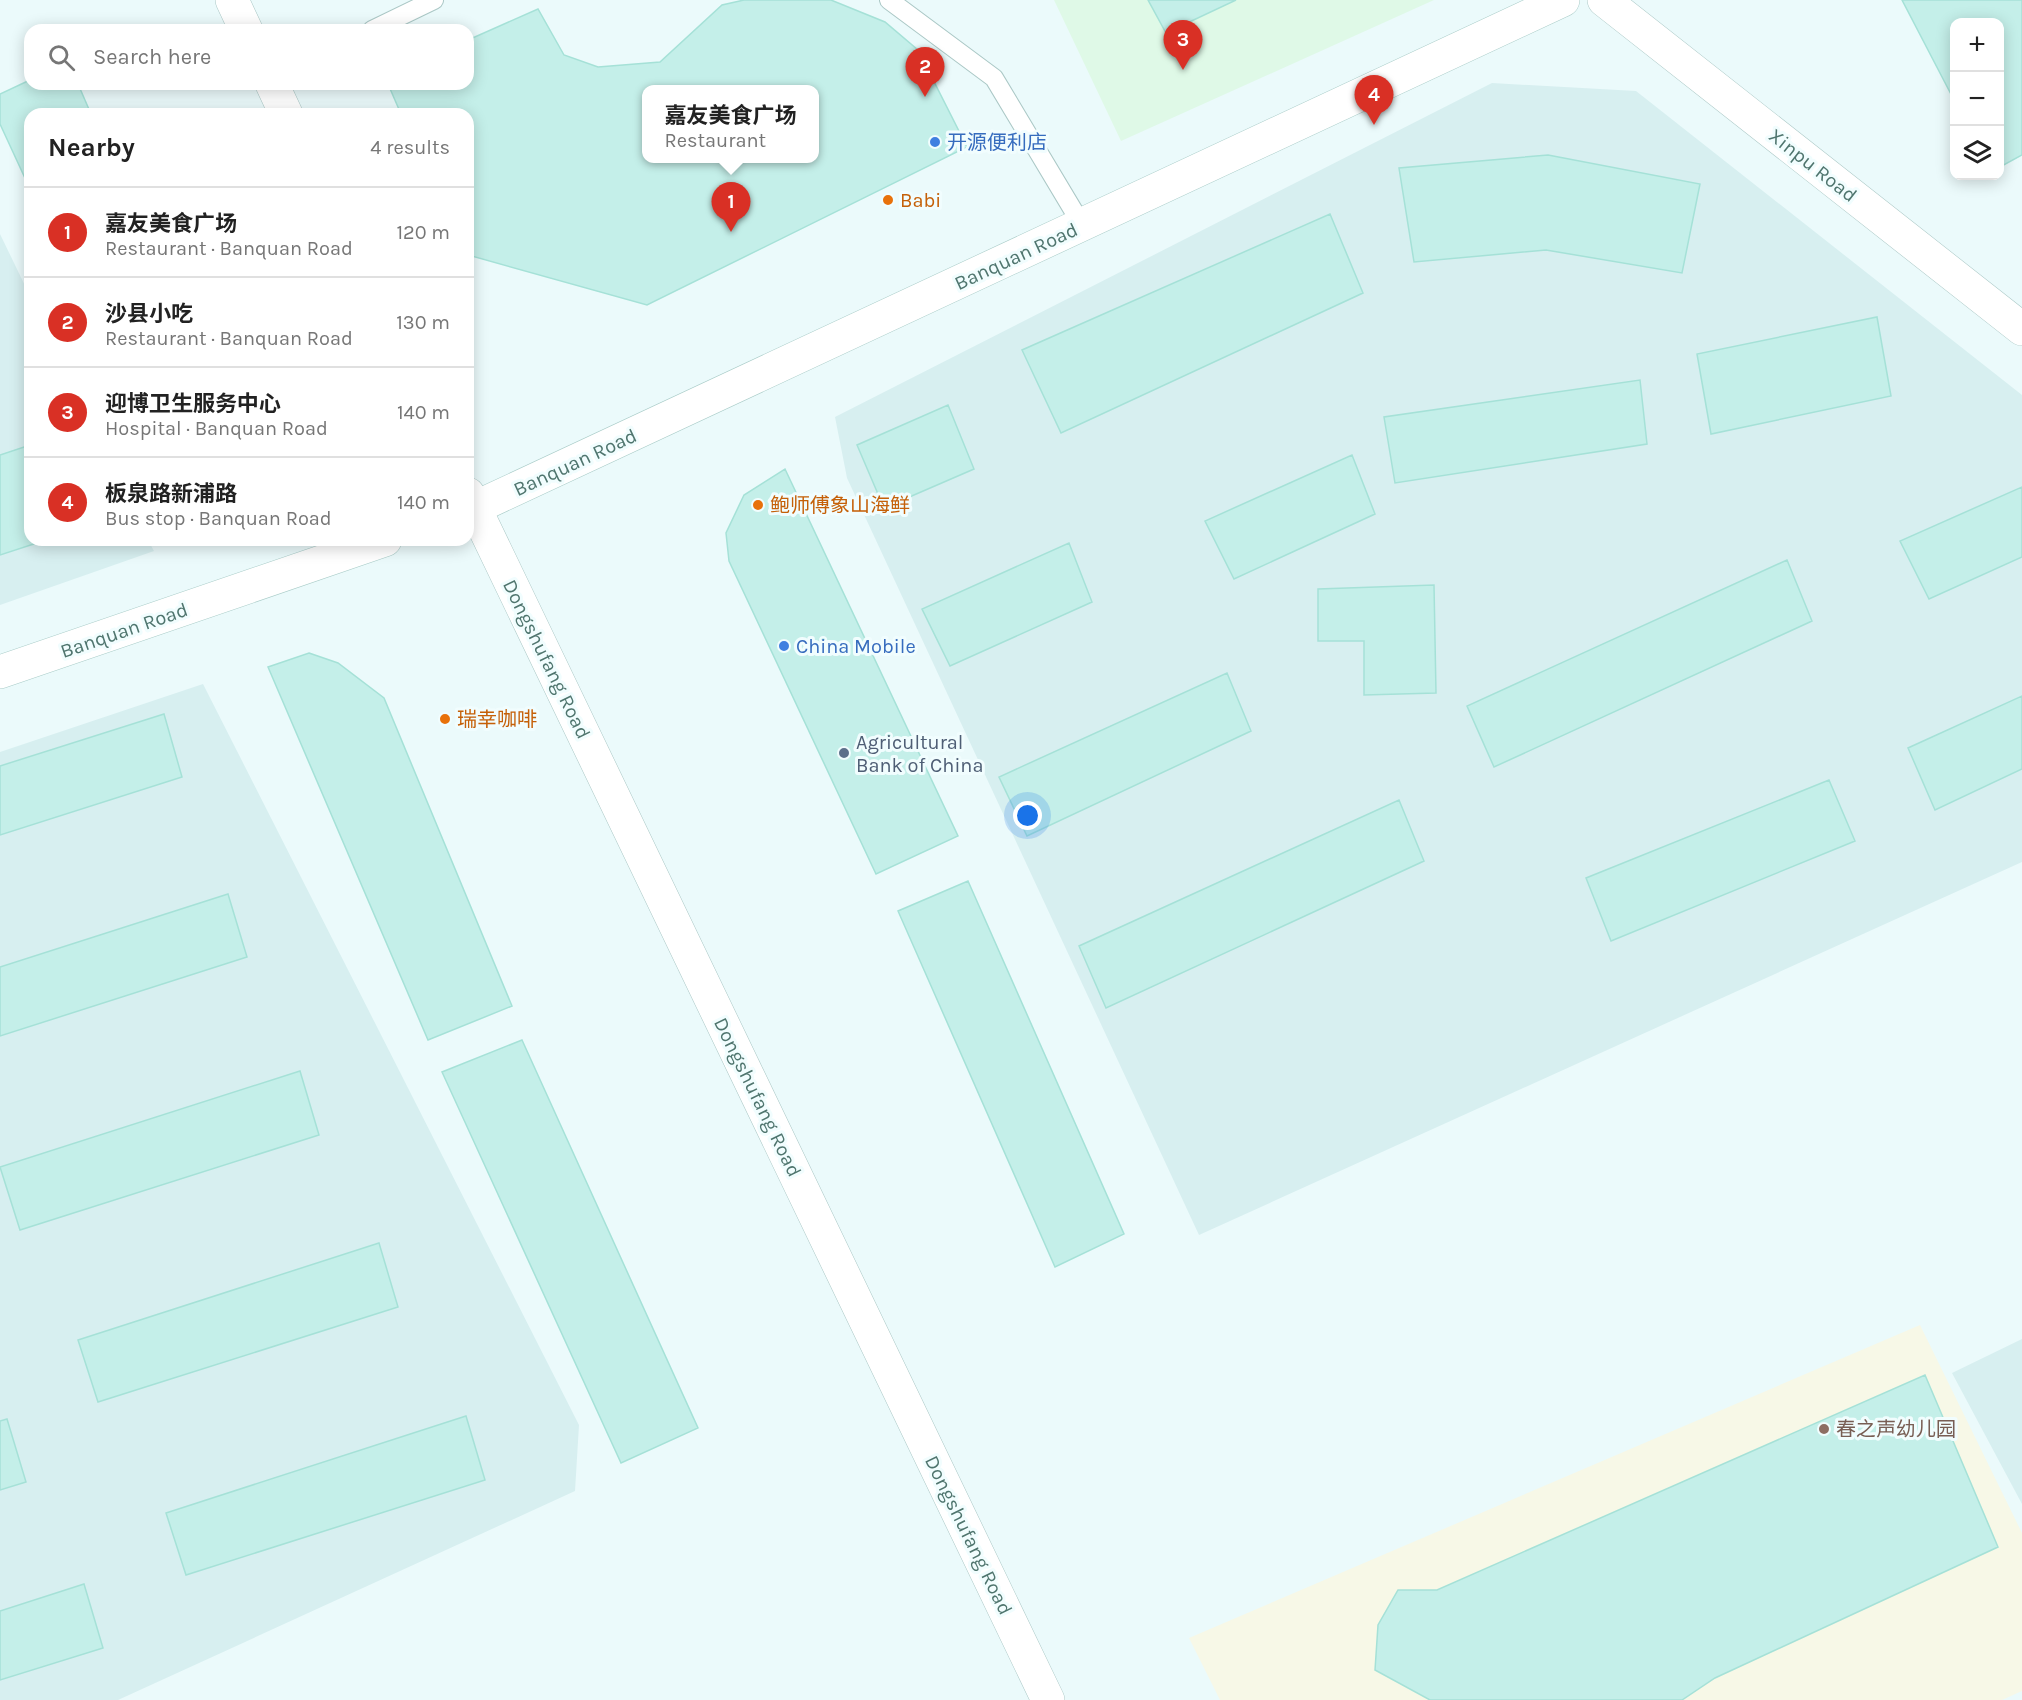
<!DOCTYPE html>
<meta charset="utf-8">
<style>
body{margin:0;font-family:Karla,"Noto Sans SC",sans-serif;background:#f2f2f2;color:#222}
.controls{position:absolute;right:18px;top:18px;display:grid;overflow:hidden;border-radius:12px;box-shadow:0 3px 15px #0003}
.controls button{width:54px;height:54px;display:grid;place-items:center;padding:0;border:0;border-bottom:2px solid #e0e0e0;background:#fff;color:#222;font:30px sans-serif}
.you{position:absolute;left:1028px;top:816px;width:21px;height:21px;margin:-15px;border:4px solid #fff;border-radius:50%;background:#1a73e8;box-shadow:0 0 0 9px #1a73e833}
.badge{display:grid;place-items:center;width:39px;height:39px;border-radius:50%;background:#d93025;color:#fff;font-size:20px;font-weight:700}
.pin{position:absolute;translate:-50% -50px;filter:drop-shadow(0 2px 3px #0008)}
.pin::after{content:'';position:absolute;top:32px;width:21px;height:18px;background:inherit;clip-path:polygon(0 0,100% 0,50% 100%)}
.popup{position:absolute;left:642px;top:85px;width:177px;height:78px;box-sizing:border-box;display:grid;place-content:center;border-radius:12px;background:#fff;filter:drop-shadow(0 2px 4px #0005);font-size:20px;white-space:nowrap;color:#767676}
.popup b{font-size:22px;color:#222}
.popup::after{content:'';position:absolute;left:50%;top:100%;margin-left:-12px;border:12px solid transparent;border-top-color:#fff}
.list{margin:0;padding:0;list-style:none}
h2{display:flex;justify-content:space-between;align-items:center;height:78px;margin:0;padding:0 24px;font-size:26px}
h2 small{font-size:20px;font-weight:400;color:#767676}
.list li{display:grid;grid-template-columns:39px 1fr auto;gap:18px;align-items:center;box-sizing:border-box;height:90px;padding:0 24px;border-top:2px solid #e0e0e0}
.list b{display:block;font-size:22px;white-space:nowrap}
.list p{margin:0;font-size:20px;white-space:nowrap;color:#767676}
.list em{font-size:20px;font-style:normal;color:#767676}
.icon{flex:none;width:33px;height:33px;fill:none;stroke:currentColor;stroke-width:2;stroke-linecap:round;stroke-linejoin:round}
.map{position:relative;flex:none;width:2022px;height:1700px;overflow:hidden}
.search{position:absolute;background:#fff;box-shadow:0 3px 15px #0003;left:24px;top:24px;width:450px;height:66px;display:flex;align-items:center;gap:15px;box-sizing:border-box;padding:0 21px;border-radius:18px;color:#767676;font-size:22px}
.panel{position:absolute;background:#fff;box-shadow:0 3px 15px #0003;left:24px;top:108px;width:450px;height:438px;border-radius:18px}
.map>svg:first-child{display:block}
.residential{fill:#d7eff0}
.education{fill:#f7f8e7}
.medical{fill:#dff9e7}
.building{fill:#c4efe9;stroke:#a5e1d7;stroke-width:1.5;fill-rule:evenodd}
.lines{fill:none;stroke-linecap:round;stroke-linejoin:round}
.lane-casing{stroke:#abc8c6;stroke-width:20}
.street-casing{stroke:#abc8c6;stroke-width:34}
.secondary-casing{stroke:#a9ccc8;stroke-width:34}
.lane{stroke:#fff;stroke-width:18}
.street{stroke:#fff;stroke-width:33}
.secondary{stroke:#fff;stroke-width:33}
.shop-dot{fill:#3f7fe0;stroke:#f1fdfe;stroke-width:2}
.food-dot{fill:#e8710a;stroke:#f1fdfe;stroke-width:2}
.service-dot{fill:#5c6f8a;stroke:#f1fdfe;stroke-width:2}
.education-dot{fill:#8d6e63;stroke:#f1fdfe;stroke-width:2}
.labels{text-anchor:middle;stroke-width:6;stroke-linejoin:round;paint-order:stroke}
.shop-label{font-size:20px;fill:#366cbe;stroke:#f1fdfe;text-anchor:start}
.street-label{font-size:20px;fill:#4f756e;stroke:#f1fdfe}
.food-label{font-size:20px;fill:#c56008;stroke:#f1fdfe;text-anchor:start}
.service-label{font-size:20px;fill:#4e5e75;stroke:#f1fdfe;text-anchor:start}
.education-label{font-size:20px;fill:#785e54;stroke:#f1fdfe;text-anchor:start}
</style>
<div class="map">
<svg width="2022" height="1700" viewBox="0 0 2022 1700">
<rect width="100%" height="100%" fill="#ebfafb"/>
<path class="residential" d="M1492 83 1636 91 2022 395V862L1199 1235 847 478 835 417Z
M0 234 30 296V540H148L154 551 0 605Z
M203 684 579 1425 575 1491 118 1700H0V752Z
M2022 1339V1504L1952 1373Z"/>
<path class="education" d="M1920 1325 2022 1533V1691L2002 1700H1220L1189 1638Z"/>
<path class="medical" d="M1054 0H1434L1121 141Z"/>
<path class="building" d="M744 0H831L885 22 918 50 967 147 647 305 468 255V114H401L388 84H468V40L538 9 564 55 598 67 660 62 722 5ZM647 89H815V158H647Z
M1148 0H1236L1166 33Z
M1902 0H2022V155L2000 167V22H1954V100Z
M30 80V84H78L91 114H30V189L0 124V94Z
M1548 155 1700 184 1682 273 1546 250 1414 262 1399 168Z
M1330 214 1363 293 1061 433 1022 350Z
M1877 317 1891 396 1711 434 1697 354Z
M1640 380 1647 444 1395 483 1384 417Z
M948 405 974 469 884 508 857 445Z
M30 445V540H46L0 555V455Z
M1352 455 1375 514 1234 579 1205 521Z
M785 469 958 836 876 874 729 561 726 533 744 495Z
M2022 487V557L1929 599 1900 541Z
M1069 543 1092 602 950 666 922 609Z
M1787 560 1812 621 1494 767 1467 706Z
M1434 585 1436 693 1364 695V641H1318V589Z
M309 653 338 663 384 698 512 1006 428 1040 268 667Z
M1227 673 1251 731 1027 836 999 777Z
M2022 696V769L1935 810 1908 748Z
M164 714 182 777 0 835V766Z
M1829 780 1855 841 1611 941 1586 878Z
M1399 800 1424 861 1106 1008 1079 946Z
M968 881 1124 1234 1055 1267 898 911Z
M228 894 247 957 0 1036V967Z
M522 1040 698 1428 621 1463 442 1072Z
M300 1071 319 1135 20 1230 0 1167Z
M379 1243 398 1307 98 1402 78 1340Z
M1925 1375 1998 1547 1715 1678 1682 1700H1430L1375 1670 1378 1625 1398 1590H1437Z
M466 1416 485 1480 186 1575 166 1513Z
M7 1419 26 1482 0 1490V1421Z
M84 1584 103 1648 0 1680V1611Z"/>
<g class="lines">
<g class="lane-casing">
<path id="lane" d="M889 0 994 78 1082 225
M372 30 434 0"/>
</g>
<g class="street-casing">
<path id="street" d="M232 0 246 30
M1604 0 2022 329
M272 84 286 114
M468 494 1048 1700"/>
</g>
<g class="secondary-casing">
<path id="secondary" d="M468 511 1563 0
M0 672 385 540"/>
</g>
<use href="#lane" class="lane"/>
<use href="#street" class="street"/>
<use href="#secondary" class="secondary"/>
</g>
<g class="shop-dot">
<circle cx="935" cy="142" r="6"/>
<circle cx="784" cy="646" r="6"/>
</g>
<g class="food-dot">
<circle cx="888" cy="200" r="6"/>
<circle cx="758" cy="505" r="6"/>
<circle cx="445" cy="719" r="6"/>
</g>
<circle class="service-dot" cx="844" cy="753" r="6"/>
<circle class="education-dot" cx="1824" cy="1429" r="6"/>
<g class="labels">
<g class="shop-label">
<text x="947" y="149">开源便利店</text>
<text x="796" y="653">China Mobile</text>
</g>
<g class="street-label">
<text transform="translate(1813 165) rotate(38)" y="7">Xinpu Road</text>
<text transform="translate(1016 256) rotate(-25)" y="7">Banquan Road</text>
<text transform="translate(575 462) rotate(-25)" y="7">Banquan Road</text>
<text transform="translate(124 630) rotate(-19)" y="7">Banquan Road</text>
<text transform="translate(547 659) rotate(64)" y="7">Dongshufang Road</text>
<text transform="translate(758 1097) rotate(64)" y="7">Dongshufang Road</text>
<text transform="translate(969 1535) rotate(64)" y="7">Dongshufang Road</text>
</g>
<g class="food-label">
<text x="900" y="207">Babi</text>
<text x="770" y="512">鲍师傅象山海鲜</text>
<text x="457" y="726">瑞幸咖啡</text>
</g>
<g class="service-label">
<text x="856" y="749">Agricultural<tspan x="856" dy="23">Bank of China</tspan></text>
</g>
<g class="education-label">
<text x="1836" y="1436">春之声幼儿园</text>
</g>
</g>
</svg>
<div class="controls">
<button>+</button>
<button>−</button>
<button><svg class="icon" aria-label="layers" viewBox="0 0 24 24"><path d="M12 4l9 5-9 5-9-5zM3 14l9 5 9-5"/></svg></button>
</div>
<div class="you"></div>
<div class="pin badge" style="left:731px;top:232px">1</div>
<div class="popup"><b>嘉友美食广场</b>Restaurant</div>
<div class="pin badge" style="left:925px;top:97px">2</div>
<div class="pin badge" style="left:1183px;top:70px">3</div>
<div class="pin badge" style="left:1374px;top:125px">4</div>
<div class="search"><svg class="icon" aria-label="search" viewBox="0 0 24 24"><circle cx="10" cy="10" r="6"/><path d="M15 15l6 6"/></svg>Search here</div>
<section class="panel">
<h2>Nearby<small>4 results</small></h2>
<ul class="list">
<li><span class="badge">1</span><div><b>嘉友美食广场</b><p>Restaurant · Banquan Road</p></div><em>120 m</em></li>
<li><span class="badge">2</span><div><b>沙县小吃</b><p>Restaurant · Banquan Road</p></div><em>130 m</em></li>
<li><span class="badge">3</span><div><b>迎博卫生服务中心</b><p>Hospital · Banquan Road</p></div><em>140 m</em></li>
<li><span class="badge">4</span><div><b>板泉路新浦路</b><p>Bus stop · Banquan Road</p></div><em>140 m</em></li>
</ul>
</section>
</div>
